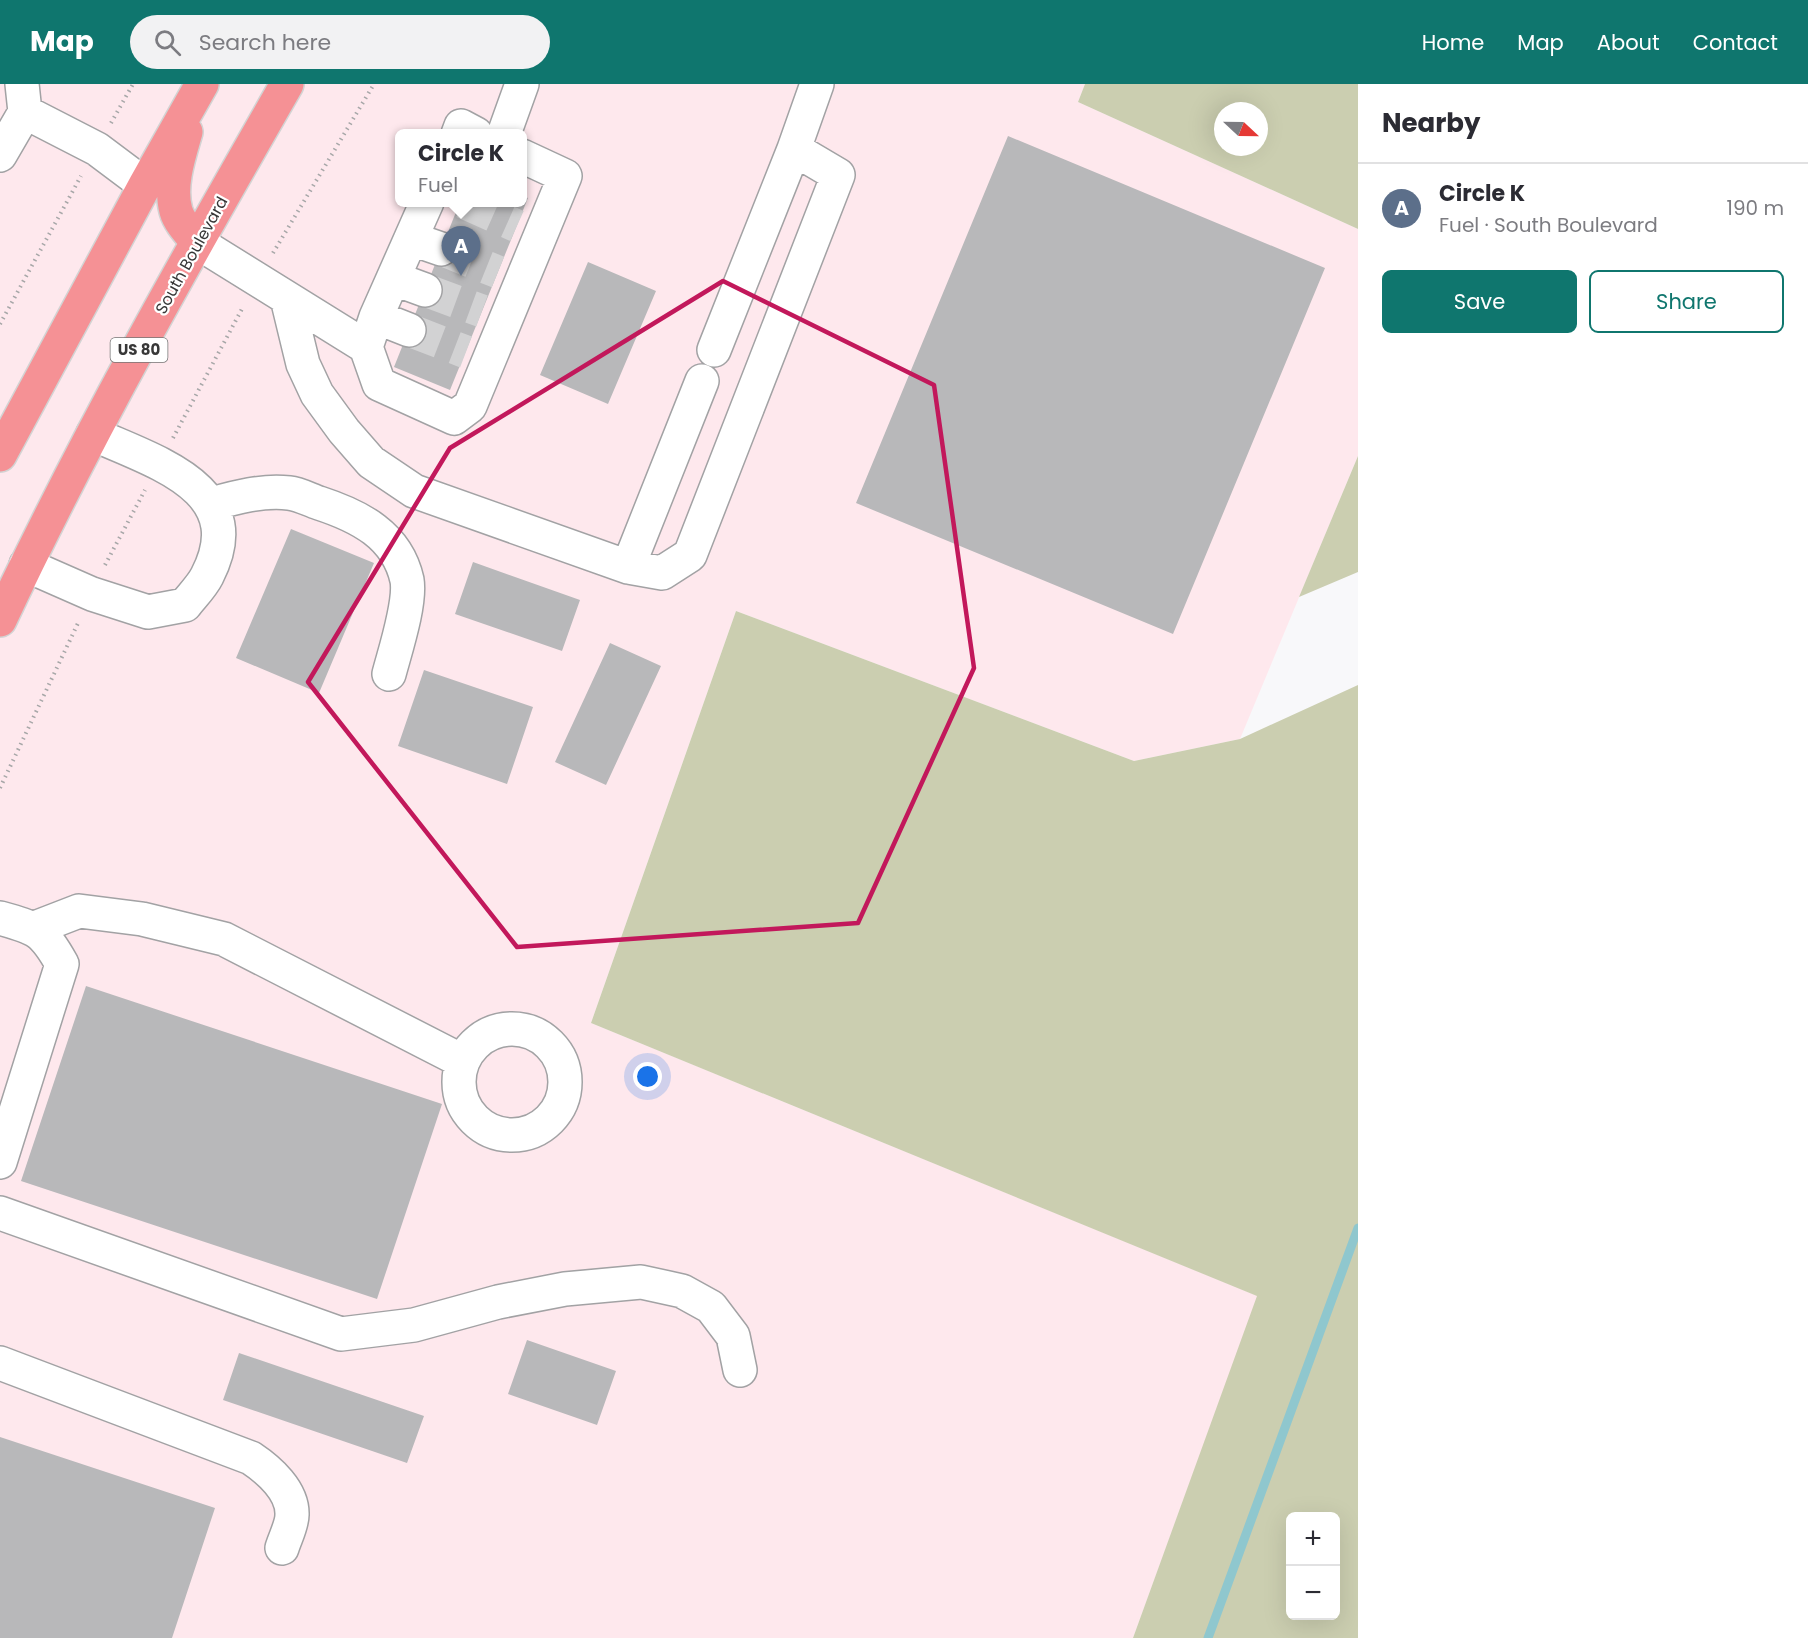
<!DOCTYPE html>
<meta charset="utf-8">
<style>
body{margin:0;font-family:Poppins,sans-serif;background:#f2f2f3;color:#2b2b33}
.controls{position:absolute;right:18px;bottom:18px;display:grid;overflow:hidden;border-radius:9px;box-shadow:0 6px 24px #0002}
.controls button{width:54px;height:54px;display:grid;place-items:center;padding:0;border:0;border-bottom:2px solid #e1e1e2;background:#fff;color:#2b2b33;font:30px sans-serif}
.compass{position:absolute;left:1214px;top:18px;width:54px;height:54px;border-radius:50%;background:#fff;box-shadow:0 6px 24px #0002;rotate:112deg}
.you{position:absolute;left:648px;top:993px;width:21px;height:21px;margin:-15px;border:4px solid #fff;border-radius:50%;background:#1a73e8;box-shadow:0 0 0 9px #1a73e833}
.badge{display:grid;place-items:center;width:39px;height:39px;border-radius:50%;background:#0f766e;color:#fff;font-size:20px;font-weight:700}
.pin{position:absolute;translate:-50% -50px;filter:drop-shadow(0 2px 3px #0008)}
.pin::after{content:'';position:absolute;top:32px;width:21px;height:18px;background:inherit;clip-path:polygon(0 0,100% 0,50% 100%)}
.popup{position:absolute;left:395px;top:45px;width:132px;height:78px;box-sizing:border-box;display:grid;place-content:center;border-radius:9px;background:#fff;filter:drop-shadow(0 2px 4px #0005);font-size:20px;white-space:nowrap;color:#7c7c81}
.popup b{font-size:22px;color:#2b2b33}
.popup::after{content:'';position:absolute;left:50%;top:100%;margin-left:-12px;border:12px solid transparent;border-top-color:#fff}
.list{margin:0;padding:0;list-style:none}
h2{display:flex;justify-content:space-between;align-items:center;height:78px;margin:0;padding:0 24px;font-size:26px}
h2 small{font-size:20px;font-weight:400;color:#7c7c81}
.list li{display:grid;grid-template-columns:39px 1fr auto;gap:18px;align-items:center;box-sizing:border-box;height:90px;padding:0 24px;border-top:2px solid #e1e1e2}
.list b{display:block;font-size:22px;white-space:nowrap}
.list p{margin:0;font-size:20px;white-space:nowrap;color:#7c7c81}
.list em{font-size:20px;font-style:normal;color:#7c7c81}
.actions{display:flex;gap:12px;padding:18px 24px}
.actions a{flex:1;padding:14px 0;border:2px solid #0f766e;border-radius:9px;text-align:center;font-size:21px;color:#0f766e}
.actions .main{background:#0f766e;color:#fff}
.icon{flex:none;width:33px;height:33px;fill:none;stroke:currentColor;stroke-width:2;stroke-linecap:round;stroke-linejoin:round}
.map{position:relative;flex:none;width:1358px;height:1554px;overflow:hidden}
header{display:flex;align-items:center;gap:36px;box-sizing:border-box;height:84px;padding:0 30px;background:#0f766e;color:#fff}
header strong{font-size:28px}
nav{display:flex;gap:33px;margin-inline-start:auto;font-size:21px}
.search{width:420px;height:54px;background:#f2f2f3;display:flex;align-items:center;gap:15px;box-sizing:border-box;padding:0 21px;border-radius:33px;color:#7c7c81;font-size:22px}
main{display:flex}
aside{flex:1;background:#fff}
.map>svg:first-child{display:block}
.commercial{fill:#fee8ed;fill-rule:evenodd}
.green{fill:#cbceb0;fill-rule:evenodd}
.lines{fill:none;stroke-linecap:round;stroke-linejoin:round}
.stream{stroke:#8fc7ce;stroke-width:9}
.building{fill:#b8b8ba}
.minor-tunnel{stroke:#d2d2d3;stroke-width:33;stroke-dasharray:33 16;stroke-linecap:butt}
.minor-casing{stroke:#a2a2a4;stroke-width:36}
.highway-casing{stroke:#d3d3d3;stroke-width:36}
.path{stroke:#a7a7a8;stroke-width:4;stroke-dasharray:1.5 4.5;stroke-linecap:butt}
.minor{stroke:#fff;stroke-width:33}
.highway{stroke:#f59195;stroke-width:33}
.marked{fill:none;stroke:#c2185b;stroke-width:4.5;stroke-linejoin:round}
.labels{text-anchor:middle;stroke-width:4.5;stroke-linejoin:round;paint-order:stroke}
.shield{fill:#fff;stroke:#747474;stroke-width:1.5}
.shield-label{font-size:15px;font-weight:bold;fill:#383838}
.street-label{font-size:16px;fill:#383838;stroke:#fff}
</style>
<header>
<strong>Map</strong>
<div class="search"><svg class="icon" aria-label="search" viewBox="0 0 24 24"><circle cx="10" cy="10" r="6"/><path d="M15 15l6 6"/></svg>Search here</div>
<nav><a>Home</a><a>Map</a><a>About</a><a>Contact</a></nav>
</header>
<main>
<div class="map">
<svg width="1358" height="1554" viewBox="0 0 1358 1554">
<rect width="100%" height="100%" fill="#f8f8fa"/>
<path class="commercial" d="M0 0H1085L1078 18 1358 145V372L1240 655 1134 677 736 527 591 939 1258 1212 1133 1554H0ZM400 50H522V118H400Z"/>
<path class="green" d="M1085 0H1358V145L1078 18ZM1223 27H1259V63H1223Z
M1358 372V488L1299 513Z
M736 527 1134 677 1240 655 1358 601V1554H1133L1257 1212 591 939ZM1290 1432H1336V1532H1290Z"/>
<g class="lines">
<path class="stream" d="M1208 1554 1358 1144"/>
</g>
<path class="building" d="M1008 52 1325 184 1173 550 856 419Z
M522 111 528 114 450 306 394 283 460 118H522Z
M588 178 656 207 608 320 540 291Z
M291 445 374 479 319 609 236 574Z
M473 478 580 516 562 567 455 530Z
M610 559 661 582 606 701 555 678Z
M424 586 533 623 507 700 398 662Z
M86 902 442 1020 377 1215 21 1097Z
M527 1256 616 1287 597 1341 508 1310Z
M239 1269 424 1332 407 1379 223 1316Z
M0 1353 215 1424 172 1554H0Z"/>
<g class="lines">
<path class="minor-tunnel" d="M463 118 517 142
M441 165 498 188
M425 206 482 227
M409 246 466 268"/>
<g class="minor-casing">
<path id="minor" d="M22 0 25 28 97 65 145 101
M458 50 461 42 476 50
M504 50 522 0
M0 71 25 28
M412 155 441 165
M197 158 366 263 379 300 454 334 470 322 565 92 522 72
M395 195 425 206
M287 214 303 280 317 310 344 347 371 378 414 407 628 483 662 489 690 471 838 91 794 65 817 0
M376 233 409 246
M366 263 376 233 427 118
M714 266 794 65
M212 420C236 413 263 406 289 409 299 410 310 416 319 419 359 432 397 451 407 496 411 519 395 567 389 590
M26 481 92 510 148 528 185 521C192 512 202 502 207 492 252 405 155 378 93 350
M628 483 702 297
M0 834C36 844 43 846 62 880L0 1078
M35 844 79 827 142 835 224 855 462 977
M459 998a53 53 0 1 1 106 0a53 53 0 1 1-106 0Z
M0 1129 341 1250 414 1241 498 1218 565 1205 641 1198 682 1207 711 1223 733 1252 740 1286
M0 1279 251 1374C269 1386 293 1407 292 1431 292 1441 285 1454 282 1464"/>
</g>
<g class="highway-casing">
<path id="highway" d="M186 48C179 72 169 102 176 127 179 138 190 149 197 158
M0 371 145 101 202 0
M0 536C86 353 186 176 287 0"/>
</g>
<path class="path" d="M111 39 133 0
M273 169 374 0
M0 240 81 92
M173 354 243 223
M105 481 145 406
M0 704 79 537"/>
<use href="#minor" class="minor"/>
<use href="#highway" class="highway"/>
</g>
<path class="marked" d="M723 197 934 301 974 584 858 839 517 863 308 598 450 364Z"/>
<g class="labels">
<rect class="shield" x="110.5" y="254" width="57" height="24" rx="4.5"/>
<g class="shield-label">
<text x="139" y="271">US 80</text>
</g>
<g class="street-label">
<text transform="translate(191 171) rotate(-61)" y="6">South Boulevard</text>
</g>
</g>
</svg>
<div class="controls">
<button>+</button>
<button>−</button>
</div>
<svg class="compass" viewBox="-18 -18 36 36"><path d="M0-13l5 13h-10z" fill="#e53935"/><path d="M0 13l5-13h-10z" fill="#7c7c81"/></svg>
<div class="you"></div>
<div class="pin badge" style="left:461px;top:192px;background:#5c6f8a">A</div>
<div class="popup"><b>Circle K</b>Fuel</div>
</div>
<aside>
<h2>Nearby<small></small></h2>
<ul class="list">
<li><span class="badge" style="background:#5c6f8a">A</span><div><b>Circle K</b><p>Fuel · South Boulevard</p></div><em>190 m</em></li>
</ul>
<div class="actions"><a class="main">Save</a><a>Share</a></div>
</aside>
</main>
